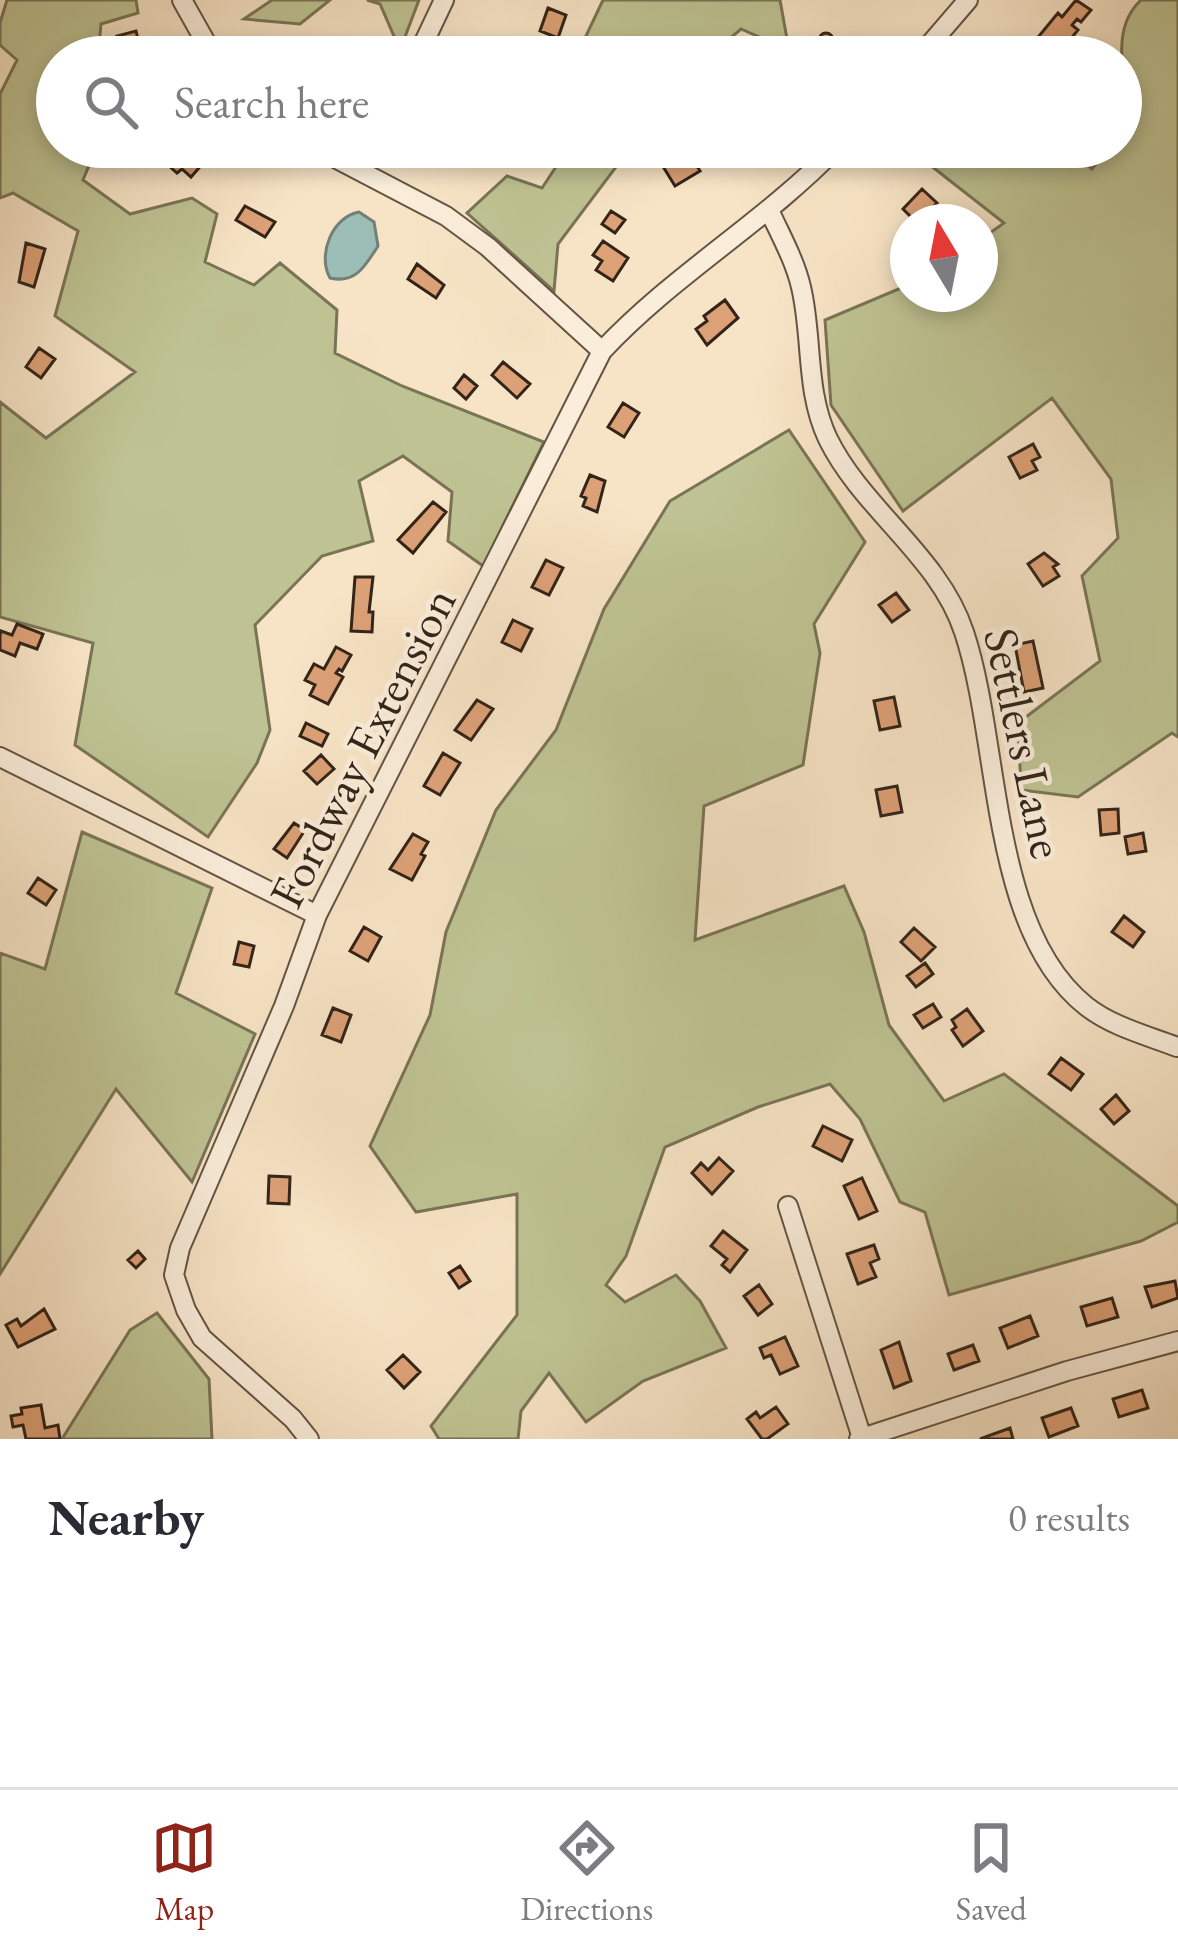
<!DOCTYPE html>
<style>
body{margin:0;font-family:"EB Garamond",serif;background:#f7f7f7;color:#2b2b33}
.compass{position:absolute;left:890px;top:204px;width:108px;height:108px;border-radius:50%;background:#fff;box-shadow:0 6px 18px #0003;rotate:350deg}
.list{margin:0;padding:0;list-style:none}
h2{display:flex;justify-content:space-between;align-items:center;height:156px;margin:0;padding:0 48px;font-size:51px}
h2 small{font-size:39px;font-weight:400;color:#7c7c81}
.icon{flex:none;width:66px;height:66px;fill:none;stroke:currentColor;stroke-width:2;stroke-linecap:round;stroke-linejoin:round}
.map{position:relative;flex:none;width:1178px;height:1439px;overflow:hidden}
.search{position:absolute;background:#fff;box-shadow:0 6px 18px #0003;left:36px;right:36px;top:36px;height:132px;display:flex;align-items:center;gap:30px;box-sizing:border-box;padding:0 42px;border-radius:66px;color:#7c7c81;font-size:45px}
.sheet{height:348px;background:#fff}
nav{display:flex;justify-content:space-around;align-items:center;box-sizing:border-box;height:168px;border-top:3px solid #e1e1e2;background:#fff;font-size:33px;color:#7c7c81}
nav a{display:grid;justify-items:center;gap:6px}
nav .on{color:#8f2418}
.map>svg:first-child{display:block}
.green{fill:#bfc393;stroke:#797456;stroke-width:3}
.water{fill:#9dbeb6;stroke:#738077;stroke-width:3}
.building{fill:#dda177;stroke:#332419;stroke-width:3}
.lines{fill:none;stroke-linecap:round;stroke-linejoin:round}
.minor-casing{stroke:#645444;stroke-width:22}
.minor{stroke:#faedda;stroke-width:18}
.labels{text-anchor:middle;stroke-width:9;stroke-linejoin:round;paint-order:stroke}
.street-label{font-size:48px;fill:#332419;stroke:#faedda}
</style>
<div class="map">
<svg width="1178" height="1439" viewBox="0 0 1178 1439">
<rect width="100%" height="100%" fill="#f7e4c6"/>
<filter id="stains"><feTurbulence type="fractalNoise" baseFrequency=".00167" numOctaves="4"/><feColorMatrix values="0 0 0 0 .2 0 0 0 0 .09 0 0 0 0 .02 0 0 0 .5 -.17"/></filter>
<radialGradient id="worn" r=".72"><stop offset=".6" stop-color="#630" stop-opacity="0"/><stop offset="1" stop-color="#630" stop-opacity=".3"/></radialGradient>
<path class="green" d="M7 0H136L138 13 101 24 98 57H57V147L96 149 83 180 130 214 192 198 217 214 205 262 254 285 280 263 337 310 335 353 402 386 544 442 483 566 448 541 452 492 403 456 359 481 373 541 322 556 255 625 270 730 257 763 208 837 75 745 93 643 0 617V402L46 438 135 372 55 316 78 231 13 193 0 198V94L17 60 0 45V23Z
M272 0H330L300 24 244 19Z
M367 0H419L400 50 380 4Z
M603 0H780L789 50 741 29 716 50 715 57H576Z
M1141 0H1178V737L1172 733 1078 797 1021 790 1018 723 1100 661 1082 576 1118 538 1111 479 1052 398 903 511 831 405 825 320 908 285V294H980V240L1004 223 907 147H1064L1092 169 1109 147H1121V130L1134 114C1123 77 1110 29 1141 0Z
M569 147H631L558 244 554 291 467 213 507 176 542 188Z
M789 430 865 542 814 624 820 653 803 765 704 806 695 940 844 886 864 932 889 1025 944 1101 1004 1074 1178 1206V1222L1141 1241 949 1295 925 1212 900 1202 860 1119 830 1084 758 1107 665 1147 626 1256 606 1285 625 1302 676 1275 700 1301 726 1348 643 1381 586 1422 549 1373 521 1411 518 1439H439L431 1426 517 1315V1194L416 1212 370 1146 430 1015 446 932 496 810 556 730 604 609 670 501Z
M82 832 212 888 176 993 255 1034 192 1182 116 1089 0 1274V953L45 969Z
M157 1313 209 1379 212 1439H62L130 1330Z"/>
<path class="water" d="M359 212 374 222 378 246C365 266 356 284 330 278 317 255 332 217 359 212Z"/>
<path class="building" d="M1076 0 1091 10 1081 22 1077 19 1072 25 1078 30 1059 53 1039 36 1058 13 1062 17Z
M548 8 566 15 558 38 540 31Z
M136 31 142 55 123 57 117 36Z
M819 40a7 7 0 1 1 14 0a7 7 0 1 1-14 0Z
M863 40 878 57H838L835 53 844 45 850 52Z
M312 49 345 52V57H311Z
M174 147H189L205 161 191 177 182 169 177 173 168 165 173 160 167 155Z
M689 153 700 171 675 186 659 160 667 155 673 163Z
M922 189 937 203 916 222 903 209Z
M245 206 275 222 265 237 236 220Z
M611 211 625 220 615 233 602 224Z
M603 241 628 258 613 281 596 270 602 261 593 255Z
M26 243 45 249 34 287 19 282Z
M417 264 444 285 436 298 408 279Z
M725 300 738 318 707 345 696 329 707 321 704 316Z
M39 348 55 359 41 378 26 367Z
M503 362 530 384 517 398 492 375Z
M464 375 477 386 466 399 454 388Z
M623 403 639 413 624 437 608 427Z
M1033 444 1040 457 1032 461 1037 470 1020 478 1009 457Z
M590 475 605 481 597 512 583 506 586 498 581 496Z
M433 502 446 512 413 553 398 540Z
M1044 553 1058 564 1053 567 1059 576 1043 586 1028 564Z
M546 560 563 568 549 595 532 587Z
M355 577H373L369 612H373L372 632 351 631Z
M896 593 909 610 892 622 879 605Z
M513 620 532 629 521 651 502 642Z
M17 624 43 634 37 649 20 643 15 656 0 650V635L1 631 12 635Z
M1033 641 1043 688 1024 692 1015 645Z
M336 647 351 655 342 671 339 669 336 673 343 677 328 704 310 695 315 685 305 680 314 664 324 669Z
M894 697 900 726 880 730 874 701Z
M477 700 493 709 471 740 455 730Z
M306 723 328 734 322 746 300 736Z
M443 753 460 763 440 795 424 786Z
M321 755 334 769 317 784 304 771Z
M897 786 902 812 881 816 876 790Z
M1118 809 1119 833 1101 835 1099 810Z
M294 823 305 830 287 858 274 849Z
M1143 833 1146 851 1128 854 1125 837Z
M413 834 428 842 421 854 425 856 412 880 390 869Z
M38 878 56 890 46 905 28 893Z
M1124 916 1144 932 1133 947 1112 932Z
M364 927 381 937 368 961 350 951Z
M914 928 935 947 921 961 901 942Z
M239 942 254 946 249 967 234 964Z
M925 963 933 974 916 987 907 976Z
M933 1004 941 1017 923 1028 914 1015Z
M333 1008 351 1015 341 1042 322 1035Z
M967 1009 983 1031 963 1046 952 1030 956 1027 952 1020Z
M1061 1058 1083 1074 1071 1090 1049 1074Z
M1116 1095 1129 1111 1114 1124 1101 1109Z
M823 1126 852 1140 842 1161 813 1146Z
M719 1158 733 1171 712 1194 692 1173 701 1163 708 1170Z
M269 1176 290 1177 289 1204 268 1203Z
M862 1178 877 1211 859 1219 844 1186Z
M723 1231 747 1250 730 1272 722 1265 727 1259 711 1246Z
M874 1245 879 1259 870 1263 876 1277 858 1284 847 1254Z
M138 1251 145 1259 136 1268 128 1260Z
M460 1266 470 1281 459 1288 449 1273Z
M1175 1281 1178 1298 1152 1307 1145 1287Z
M759 1285 772 1304 758 1315 744 1296Z
M1112 1298 1118 1317 1087 1326 1081 1307Z
M44 1309 55 1329 18 1347 6 1325 17 1319 21 1326Z
M1030 1316 1038 1336 1008 1348 1000 1328Z
M785 1337 798 1366 780 1374 771 1355 764 1358 760 1348Z
M899 1342 911 1381 894 1388 881 1350Z
M973 1345 979 1361 954 1370 948 1354Z
M403 1355 420 1372 404 1388 387 1370Z
M1142 1390 1148 1408 1119 1417 1113 1399Z
M41 1405 45 1428 58 1425 60 1439H26L23 1425 13 1427 11 1416 22 1414 21 1408Z
M776 1407 788 1424 767 1439H762L747 1419 756 1412 760 1418Z
M1071 1408 1078 1426 1049 1437 1042 1418Z
M1010 1428 1013 1439H980Z"/>
<g class="lines">
<g class="minor-casing">
<path id="minor" d="M182 0 214 57
M417 57 444 0
M919 57 968 0
M314 147 446 216 488 247 602 351
M363 172 373 147
M770 212C781 236 795 261 801 287 813 337 805 391 828 439 863 510 939 556 964 632 1001 742 989 929 1086 1006 1113 1027 1146 1035 1177 1047
M0 757 317 915
M788 1206 862 1438
M309 1439 293 1419 202 1338 186 1310 174 1275 180 1248 284 1006 317 915 602 351C674 274 764 223 837 147
M859 1439 1067 1371 1178 1341"/>
</g>
<use href="#minor" class="minor"/>
</g>
<g class="labels">
<g class="street-label">
<text transform="translate(1025 743) rotate(78)" y="17">Settlers Lane</text>
<text transform="translate(362 747) rotate(-63)" y="17">Fordway Extension</text>
</g>
</g>
<rect width="100%" height="100%" filter="url(#stains)"/>
<rect width="100%" height="100%" fill="url(#worn)"/>
</svg>
<svg class="compass" viewBox="-18 -18 36 36"><path d="M0-13l5 13h-10z" fill="#e53935"/><path d="M0 13l5-13h-10z" fill="#7c7c81"/></svg>
<div class="search"><svg class="icon" aria-label="search" viewBox="0 0 24 24"><circle cx="10" cy="10" r="6"/><path d="M15 15l6 6"/></svg>Search here</div>
</div>
<section class="sheet">
<h2>Nearby<small>0 results</small></h2>
<ul class="list">
</ul>
</section>
<nav>
<a class="on"><svg class="icon" aria-label="map" viewBox="0 0 24 24"><path d="M3 6l6-2 6 2 6-2v14l-6 2-6-2-6 2zM9 4v14M15 6v14"/></svg>Map</a>
<a><svg class="icon" aria-label="directions" viewBox="0 0 24 24"><path d="M12 3l9 9-9 9-9-9zM9 14v-3h6M13 9l2 2-2 2"/></svg>Directions</a>
<a><svg class="icon" aria-label="saved" viewBox="0 0 24 24"><path d="M7 4h10v16l-5-4-5 4z"/></svg>Saved</a>
</nav>
